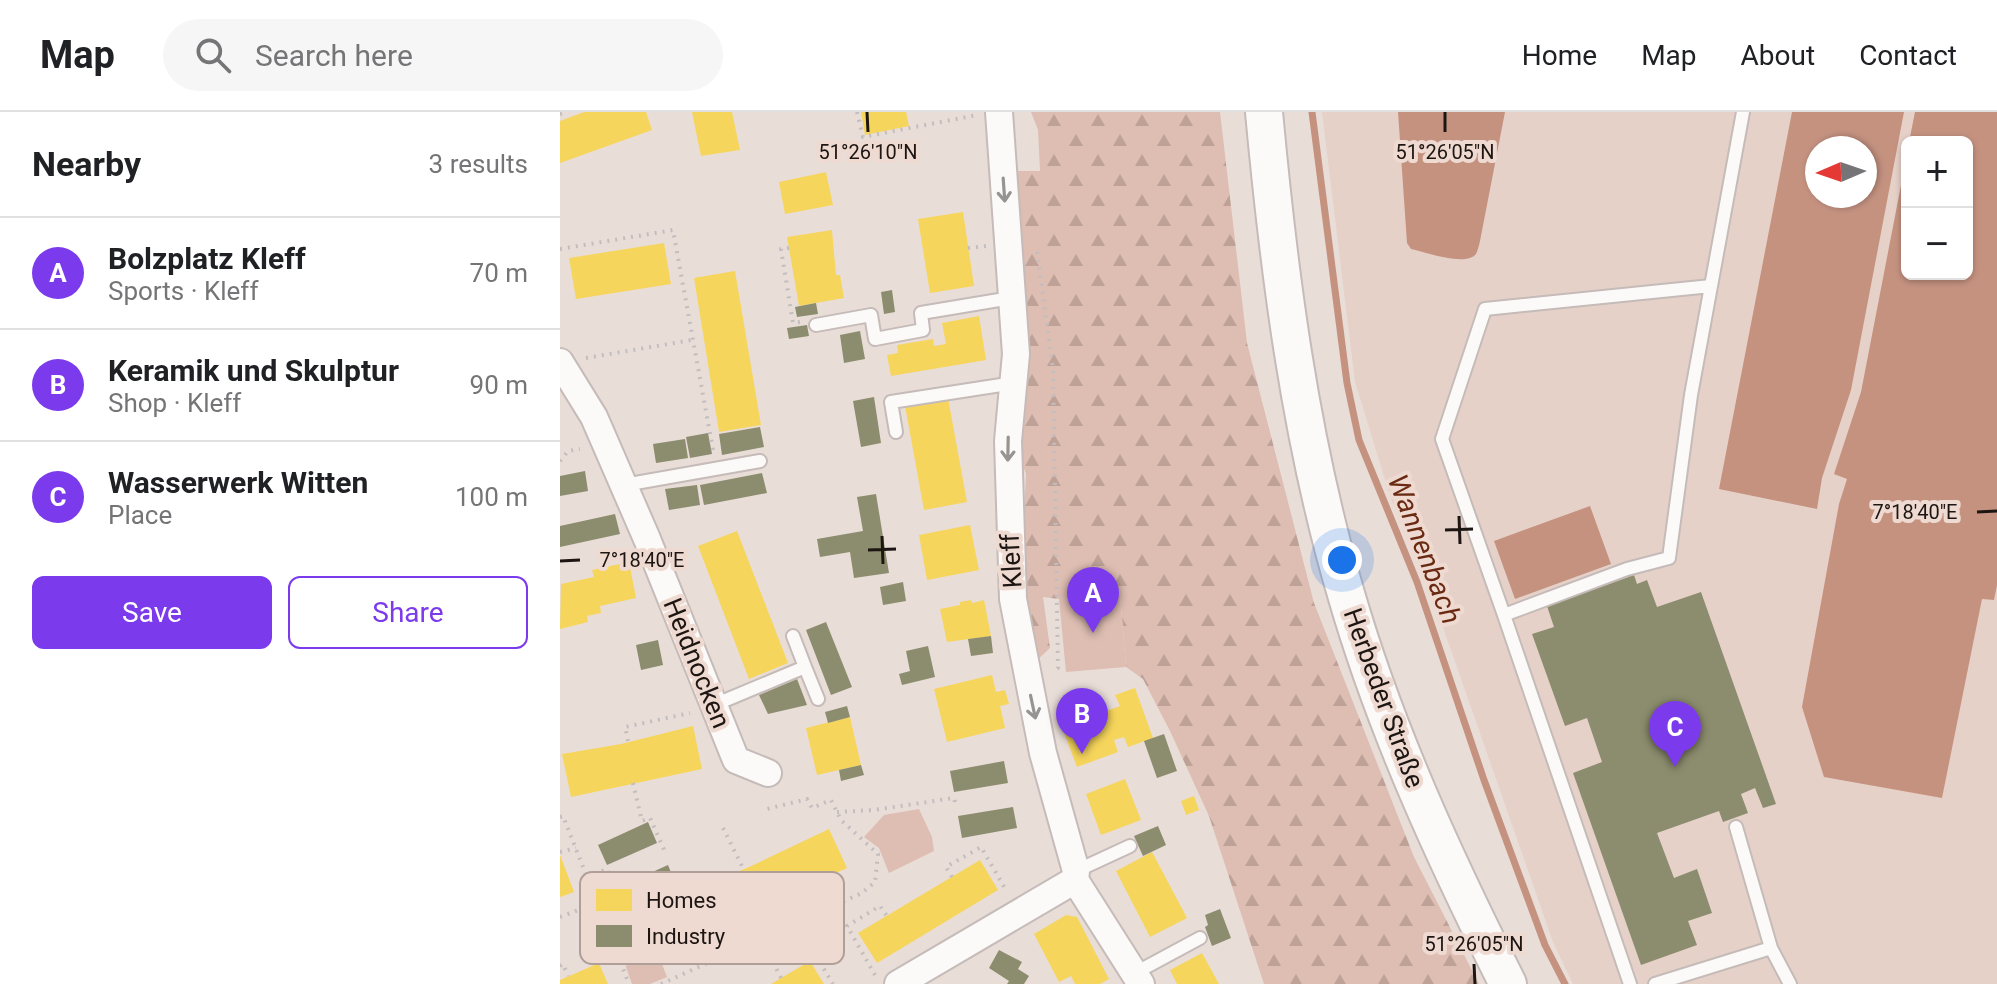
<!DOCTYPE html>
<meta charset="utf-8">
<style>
body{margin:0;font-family:Roboto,sans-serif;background:#f6f6f6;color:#202124}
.controls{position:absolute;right:24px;top:24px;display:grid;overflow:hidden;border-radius:12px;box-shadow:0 2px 6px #0004}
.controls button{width:72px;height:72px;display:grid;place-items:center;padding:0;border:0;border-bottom:2px solid #e0e0e0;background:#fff;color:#202124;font:40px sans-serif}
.compass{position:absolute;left:1245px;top:24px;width:72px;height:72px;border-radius:50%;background:#fff;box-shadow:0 2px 6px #0004;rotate:268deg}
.you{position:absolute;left:782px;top:448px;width:28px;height:28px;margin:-20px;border:6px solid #fff;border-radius:50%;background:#1a73e8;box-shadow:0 0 0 12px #1a73e833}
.badge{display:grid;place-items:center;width:52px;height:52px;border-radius:50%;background:#7c3aed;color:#fff;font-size:26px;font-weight:700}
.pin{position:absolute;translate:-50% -66px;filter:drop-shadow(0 2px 4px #0008)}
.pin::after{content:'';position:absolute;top:42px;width:28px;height:24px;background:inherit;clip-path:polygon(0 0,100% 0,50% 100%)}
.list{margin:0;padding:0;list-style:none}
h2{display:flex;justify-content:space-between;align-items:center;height:104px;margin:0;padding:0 32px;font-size:34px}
h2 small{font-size:26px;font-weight:400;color:#757577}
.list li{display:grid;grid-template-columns:52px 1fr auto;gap:24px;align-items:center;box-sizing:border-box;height:112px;padding:0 32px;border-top:2px solid #e0e0e0}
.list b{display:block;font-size:30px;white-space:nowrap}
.list p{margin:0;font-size:26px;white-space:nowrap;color:#757577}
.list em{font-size:26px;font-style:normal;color:#757577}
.actions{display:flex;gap:16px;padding:24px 32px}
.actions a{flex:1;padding:18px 0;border:2px solid #7c3aed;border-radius:12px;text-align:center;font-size:28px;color:#7c3aed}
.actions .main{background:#7c3aed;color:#fff}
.icon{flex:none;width:44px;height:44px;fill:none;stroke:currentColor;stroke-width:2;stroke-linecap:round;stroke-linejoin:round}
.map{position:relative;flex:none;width:1437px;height:872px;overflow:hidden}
header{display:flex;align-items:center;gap:48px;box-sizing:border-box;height:112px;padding:0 40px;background:#fff;border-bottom:2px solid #e0e0e0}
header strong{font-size:38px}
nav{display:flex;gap:44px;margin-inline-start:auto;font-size:28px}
.search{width:560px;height:72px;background:#f6f6f6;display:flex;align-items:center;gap:20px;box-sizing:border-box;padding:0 28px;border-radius:44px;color:#757577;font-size:30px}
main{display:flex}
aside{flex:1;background:#fff}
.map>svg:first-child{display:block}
.built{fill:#e6d1c8;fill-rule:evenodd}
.forest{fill:url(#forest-firs)}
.park{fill:#debdb2}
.water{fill:#c59280;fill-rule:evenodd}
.homes{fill:#f6d55c}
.industry{fill:#8c8c6e}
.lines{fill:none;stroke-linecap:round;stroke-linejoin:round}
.stream{stroke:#c59280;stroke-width:7}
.service-casing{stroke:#c5bbb8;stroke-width:16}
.minor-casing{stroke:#c5bbb8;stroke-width:30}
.secondary-casing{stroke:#c5bbb8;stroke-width:40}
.path{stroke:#c3bebe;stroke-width:4;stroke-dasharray:2 6;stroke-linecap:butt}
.service{stroke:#fcfaf9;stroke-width:12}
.minor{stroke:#fcfaf9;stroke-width:26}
.secondary{stroke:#fcfaf9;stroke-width:36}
.oneway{stroke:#979391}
.ticks{fill:none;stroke:#1c1512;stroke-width:3}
.labels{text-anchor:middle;stroke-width:8;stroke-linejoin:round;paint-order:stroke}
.street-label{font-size:26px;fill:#1c1512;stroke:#efdad2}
.water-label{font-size:28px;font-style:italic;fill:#6a2a12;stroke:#efdad2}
.key{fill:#efdad2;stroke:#b09f98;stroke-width:2}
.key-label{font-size:22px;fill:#1c1512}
.ticks-label{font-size:20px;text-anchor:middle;fill:#1c1512;stroke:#efdad2;stroke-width:8;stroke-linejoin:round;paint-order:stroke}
</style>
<header>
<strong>Map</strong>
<div class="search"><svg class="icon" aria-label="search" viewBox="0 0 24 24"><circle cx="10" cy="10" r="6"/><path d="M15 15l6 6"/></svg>Search here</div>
<nav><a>Home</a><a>Map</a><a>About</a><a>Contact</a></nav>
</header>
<main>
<aside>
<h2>Nearby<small>3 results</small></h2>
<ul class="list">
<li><span class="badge">A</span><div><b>Bolzplatz Kleff</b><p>Sports · Kleff</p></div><em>70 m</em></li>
<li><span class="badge">B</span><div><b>Keramik und Skulptur</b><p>Shop · Kleff</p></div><em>90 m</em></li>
<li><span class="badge">C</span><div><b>Wasserwerk Witten</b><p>Place</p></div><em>100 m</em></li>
</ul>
<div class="actions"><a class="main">Save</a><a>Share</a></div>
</aside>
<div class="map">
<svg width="1437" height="872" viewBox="0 0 1437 872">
<defs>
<pattern id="forest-firs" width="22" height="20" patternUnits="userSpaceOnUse" patternTransform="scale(2)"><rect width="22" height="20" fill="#debdb2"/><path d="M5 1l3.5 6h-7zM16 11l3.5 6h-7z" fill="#bea298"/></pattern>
</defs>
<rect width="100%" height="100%" fill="#e9ddd8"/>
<path class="built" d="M762 0H1437V872H1013L993 830 878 501 831 387 795 270ZM1347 30H1407V162H1347ZM1257 36H1305V84H1257Z"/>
<path class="forest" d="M471 0H660L687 231 754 491 854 745 919 872H704L649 704 610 619 583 567 566 555 560 482 499 487 483 485 490 536 473 552 460 489 466 362 457 337 451 59H480L478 18Z"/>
<path class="park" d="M560 482 566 555 506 560 499 487Z
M359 697 372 725 374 739 329 761 319 736 304 725 324 703Z
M74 830 95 834 107 865 90 872H72L66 855Z"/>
<path class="water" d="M838 0H945L920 129C919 133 918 138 916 142 906 155 865 140 851 137L847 131Z
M1232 0H1344L1291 278 1262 366 1257 397 1159 377ZM1305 36V84H1257V36Z
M1355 0H1437V473L1434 488 1422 487 1382 686 1264 665 1242 595 1279 392 1287 367 1274 362 1301 280 1347 42V162H1407V30H1349Z
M1030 394 1051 452 955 487 934 429Z"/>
<path class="homes" d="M24 0H86L92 18 0 51V9Z
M132 0H172L180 38 141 44Z
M301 0H346L349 14 305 23Z
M266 60 273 93 225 102 219 70Z
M403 100 414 174 370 181 358 107Z
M272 118 276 163H280L284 186 239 194 227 125Z
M104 131 111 172 16 187 9 146Z
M175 159 201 313 159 320 134 166Z
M419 204 426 248 331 264 327 243 338 241 337 233 373 227 374 234 386 232 382 211Z
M388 286 407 390 364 398 345 294Z
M410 413 419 458 367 468 359 423Z
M177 419 228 551 189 567 138 434Z
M69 450 76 486 40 494 41 501 27 504 28 510 0 517 1 472 34 465 32 458Z
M411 488 412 491 424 488 431 524 387 530 380 497 400 493V490Z
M432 563 436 580 445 578 449 592 440 594 445 616 387 630 374 577Z
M575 576 593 626 568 635 564 625 554 628 558 640 517 655 500 610 541 594 544 600 560 594 555 583Z
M290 605 301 653 257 663 246 616Z
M133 614 142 657 11 685 2 642 61 632Z
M565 667 581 708 541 723 526 682Z
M634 684 639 698 626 703 621 689Z
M269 717 287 756 139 822 121 783 189 755Z
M592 740 627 806 590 825 556 759Z
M0 743 14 780 0 785Z
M420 748 438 778 317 851 298 821Z
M506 803 517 805 549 867 540 872H515L511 864 499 870 474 822Z
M642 841 659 872H617L610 858Z
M250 849 264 872H211L221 866Z
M39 851 48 872H0V868Z"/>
<path class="industry" d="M332 178 335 200 324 202 321 180Z
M256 191 258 202 237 205 235 195Z
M247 213 249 224 229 227 227 216Z
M300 219 305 247 284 251 280 223Z
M314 285 321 331 301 335 293 289Z
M200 315 204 335 162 343 159 322Z
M148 321 152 342 130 346 126 325Z
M125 327 128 346 96 351 93 332Z
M25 359 28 379 0 384V364Z
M202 361 207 381 144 393 140 373Z
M137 373 140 393 109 398 105 377Z
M316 382 329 461 294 466 290 440 260 445 257 427 303 419 297 385Z
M55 402 60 422 0 435V414Z
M1074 463 1077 472 1087 468 1097 495 1141 480 1216 692 1203 696 1195 676 1181 682 1188 701 1163 710 1159 699 1097 721 1114 766 1137 757 1152 801 1128 809 1137 833 1081 853 1013 661 1042 650 1027 606 1005 614 972 522 994 515 987 494Z
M343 470 346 489 323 493 320 475Z
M266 510 292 575 271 583 246 518Z
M431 524 433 541 411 544 408 527Z
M98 528 103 553 81 558 76 533Z
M368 534 375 565 342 573 339 562 350 559 346 539Z
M237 567 247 593 208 602 199 583Z
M287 594 290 605 268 611 265 600Z
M604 622 617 659 597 666 584 629Z
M444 649 448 671 394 680 390 659Z
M301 653 304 663 281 669 279 658Z
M453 695 457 716 402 726 398 704Z
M88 710 97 731 47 753 38 733Z
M598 714 606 733 583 744 574 724Z
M108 753 116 773 66 796 57 776Z
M660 797 671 826 652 834 645 815 648 813 645 803Z
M439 838 462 850 458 857 469 864 464 872H447L449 869 429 856Z"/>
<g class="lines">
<path class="stream" d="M752 0 787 271 799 328 857 470 924 668 985 833 1005 872"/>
<g class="service-casing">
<path id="service" d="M256 213 311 203 315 227 363 218 361 201 451 186
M336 320 331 290 454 271
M64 373 200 349
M944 503 882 327 925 197 1151 174
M233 524 245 555
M154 593 245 555 258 587
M1176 715 1211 836
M516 759 570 734
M575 861 640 826
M1070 872 944 503 1067 457 1109 446 1131 283 1183 0
M1095 872 1211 836 1230 872"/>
</g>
<g class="minor-casing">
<path id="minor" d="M439 0 456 242 448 329 453 487 483 641 516 759 515 768 581 872
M0 250 34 305 87 427 176 648 208 661
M338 872 515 768"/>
</g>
<g class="secondary-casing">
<path id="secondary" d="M704 0C719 162 740 326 786 482 825 617 885 747 948 872"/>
</g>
<path class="path" d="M297 0 303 25 417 3
M0 2 7 0
M229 136 221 137 233 211 240 210
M408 136 426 134
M0 137 113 118 153 338
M477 140 493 257 498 556 493 558
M26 246 132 228
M0 349 8 339 20 337
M68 629 65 615 130 601
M73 671 82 709 90 706 106 742
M277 700 314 698 394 686 396 694
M0 705 3 704 69 872
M163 716 183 756
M0 740 16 736
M27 765 47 757 52 766
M392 765 386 755 421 735 446 778
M197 796 209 822
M0 805 37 791
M0 854 3 852 8 864
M315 863 287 814 320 794 327 804
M221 866 213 850 248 831 273 872
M101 872 302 781 315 770 318 742 281 708 271 688 252 696 247 687 203 698"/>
<use href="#service" class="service"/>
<use href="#minor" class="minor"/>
<use href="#secondary" class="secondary"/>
</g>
<defs><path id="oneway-shaft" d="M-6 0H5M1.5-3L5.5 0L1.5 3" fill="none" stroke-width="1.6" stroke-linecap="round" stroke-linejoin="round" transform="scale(2)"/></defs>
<g class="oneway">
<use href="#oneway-shaft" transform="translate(444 78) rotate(86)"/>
<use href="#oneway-shaft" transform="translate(448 337) rotate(91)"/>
<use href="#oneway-shaft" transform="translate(473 595) rotate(78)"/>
</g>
<path class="ticks" d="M307 0 308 20M885 0V20M1417 400 1437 399M899 404 900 432M885 418 913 417M322 424 323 452M308 438 336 437M0 449 20 448M914 852 915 872"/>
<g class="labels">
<g class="street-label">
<text transform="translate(451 449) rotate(-93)" y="9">Kleff</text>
<text transform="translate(137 551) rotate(68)" y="9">Heidnocken</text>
<text transform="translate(824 586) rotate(70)" y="9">Herbeder Straße</text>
</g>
<g class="water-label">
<text transform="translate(865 437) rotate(69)" y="10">Wannenbach</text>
</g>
</g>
<rect x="20" y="760" width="264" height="92" rx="12" class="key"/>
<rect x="36" y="777" width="36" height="22" fill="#f6d55c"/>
<rect x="36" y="813" width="36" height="22" fill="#8c8c6e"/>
<g class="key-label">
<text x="86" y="796">Homes</text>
<text x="86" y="832">Industry</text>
</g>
<g class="ticks-label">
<text x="308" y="47">51°26'10"N</text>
<text x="885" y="47">51°26'05"N</text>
<text x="1355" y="407">7°18'40"E</text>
<text x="82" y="455">7°18'40"E</text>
<text x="914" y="839">51°26'05"N</text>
</g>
</svg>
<div class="controls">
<button>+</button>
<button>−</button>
</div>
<svg class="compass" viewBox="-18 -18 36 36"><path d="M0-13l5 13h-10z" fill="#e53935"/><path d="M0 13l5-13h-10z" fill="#757577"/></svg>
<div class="you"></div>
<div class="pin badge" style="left:533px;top:521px">A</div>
<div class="pin badge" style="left:522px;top:642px">B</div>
<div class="pin badge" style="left:1115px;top:655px">C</div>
</div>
</main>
